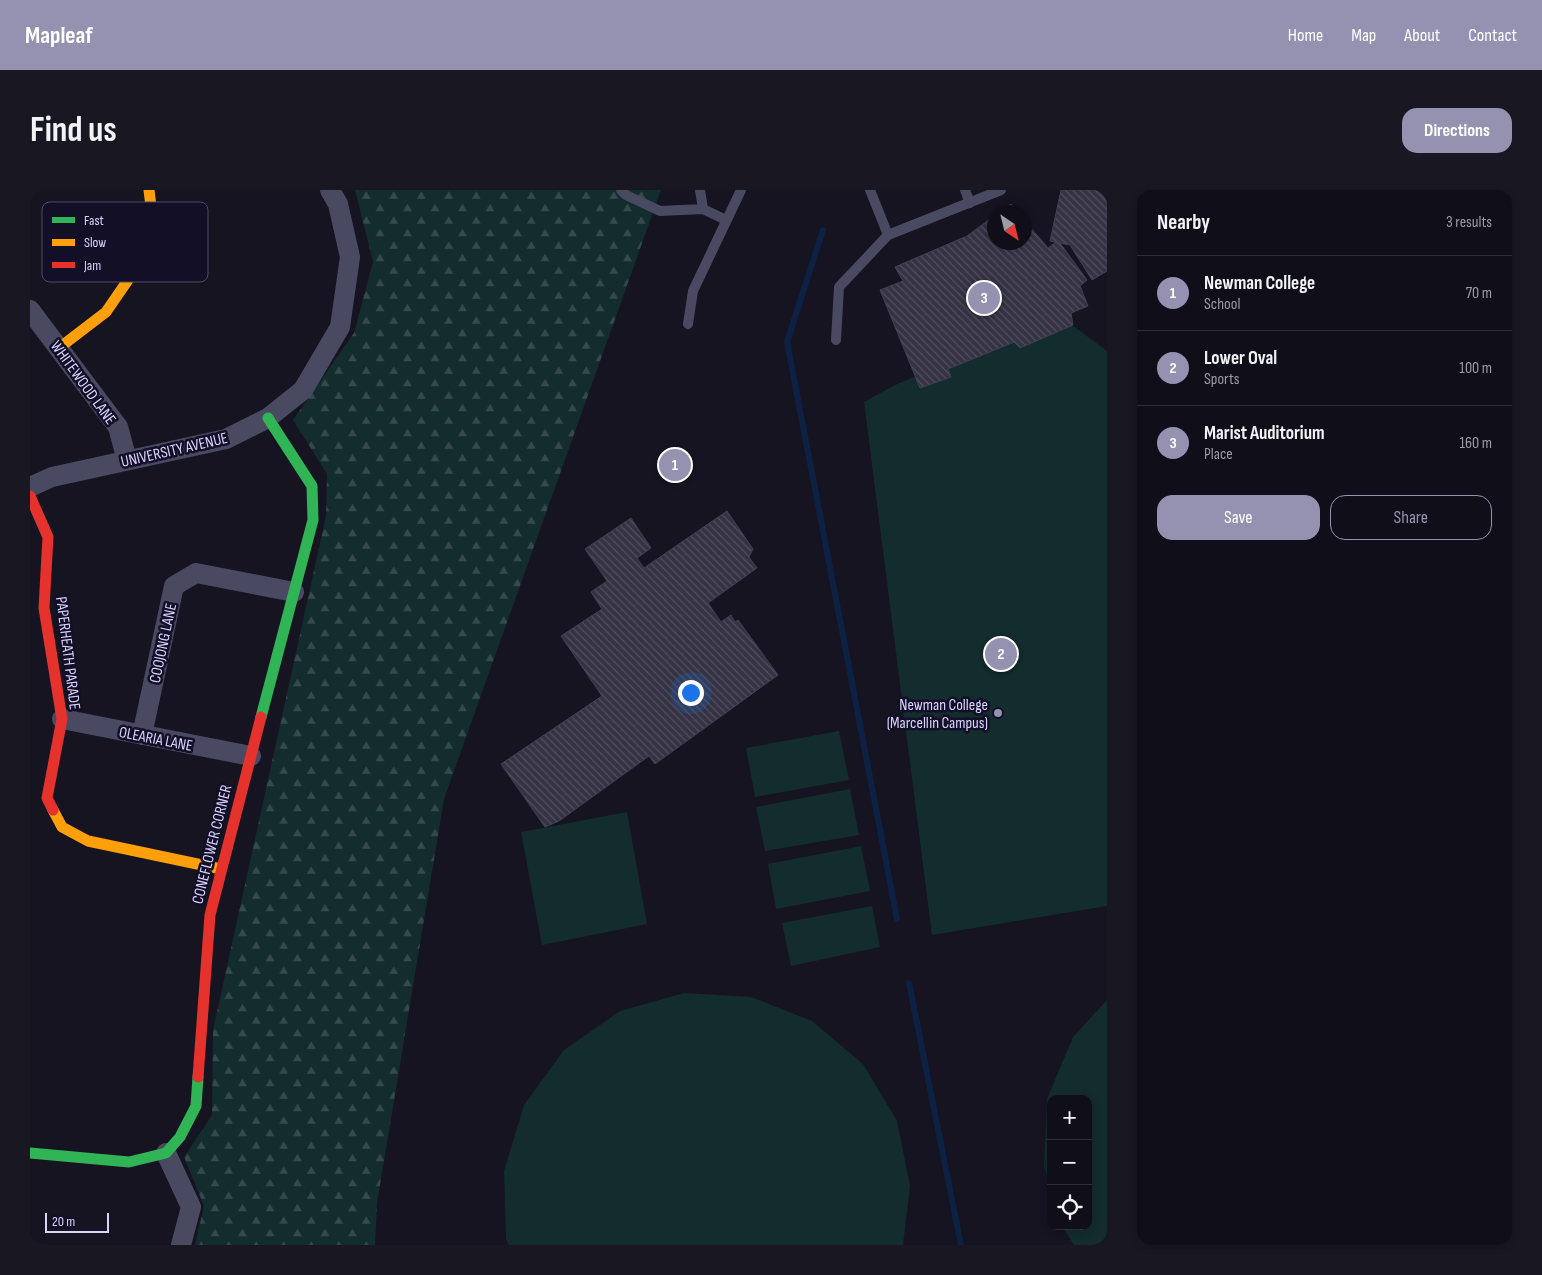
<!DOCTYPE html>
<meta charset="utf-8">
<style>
body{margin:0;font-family:"Sofia Sans Condensed",sans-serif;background:#191822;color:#f1f3f6}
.controls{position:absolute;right:15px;bottom:15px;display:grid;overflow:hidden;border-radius:10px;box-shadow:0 2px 8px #0003}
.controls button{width:45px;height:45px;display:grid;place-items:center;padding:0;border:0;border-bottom:1px solid #302f38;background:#100f19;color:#f1f3f6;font:25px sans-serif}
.compass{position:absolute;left:957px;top:15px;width:45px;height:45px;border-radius:50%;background:#100f19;box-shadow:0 2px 8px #0003;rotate:145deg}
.scale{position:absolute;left:15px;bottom:12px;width:64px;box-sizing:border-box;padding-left:5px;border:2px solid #d9d4ff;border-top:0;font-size:14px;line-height:18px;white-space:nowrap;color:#d9d4ff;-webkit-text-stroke:4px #130f26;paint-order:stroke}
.you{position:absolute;left:660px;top:502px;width:18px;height:18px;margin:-12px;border:4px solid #fff;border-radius:50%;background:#1a73e8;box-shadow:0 0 0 8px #1a73e833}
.badge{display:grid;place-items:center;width:32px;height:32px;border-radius:50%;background:#9591b1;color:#fff;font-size:16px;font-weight:700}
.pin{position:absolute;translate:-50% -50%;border:2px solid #fff;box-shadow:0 1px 5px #0006}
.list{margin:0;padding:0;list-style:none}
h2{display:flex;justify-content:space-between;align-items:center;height:65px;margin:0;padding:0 20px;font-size:21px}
h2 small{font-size:16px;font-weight:400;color:#9c9ca2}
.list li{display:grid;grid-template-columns:32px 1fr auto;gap:15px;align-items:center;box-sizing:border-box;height:75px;padding:0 20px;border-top:1px solid #302f38}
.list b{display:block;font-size:19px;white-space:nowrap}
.list p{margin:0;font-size:16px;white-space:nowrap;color:#9c9ca2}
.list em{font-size:16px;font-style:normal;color:#9c9ca2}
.actions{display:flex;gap:10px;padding:15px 20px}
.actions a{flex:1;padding:11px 0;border:1px solid #9591b1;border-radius:15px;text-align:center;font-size:18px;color:#9591b1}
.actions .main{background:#9591b1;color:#fff}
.icon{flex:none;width:28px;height:28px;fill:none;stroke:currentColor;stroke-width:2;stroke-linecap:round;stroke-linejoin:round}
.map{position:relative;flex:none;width:1077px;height:1055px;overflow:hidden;border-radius:15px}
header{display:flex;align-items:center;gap:30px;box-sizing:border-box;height:70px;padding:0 25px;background:#9591b1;color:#fff}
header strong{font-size:24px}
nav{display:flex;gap:28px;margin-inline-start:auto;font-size:18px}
.intro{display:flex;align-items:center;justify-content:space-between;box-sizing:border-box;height:120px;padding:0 30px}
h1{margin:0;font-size:35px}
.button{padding:12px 22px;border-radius:15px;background:#9591b1;color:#fff;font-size:18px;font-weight:700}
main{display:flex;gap:30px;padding:0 30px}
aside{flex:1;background:#100f19;border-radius:15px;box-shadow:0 2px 8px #0003}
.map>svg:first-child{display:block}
.grass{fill:#132c2d}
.forest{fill:url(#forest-firs)}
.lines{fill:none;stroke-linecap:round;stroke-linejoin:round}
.stream{stroke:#0d2144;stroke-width:6}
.building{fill:url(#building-back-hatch);stroke:#433f54}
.lane{stroke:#4a4962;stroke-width:10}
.street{stroke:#4a4962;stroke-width:20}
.fast{stroke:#30b455;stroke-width:11}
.slow{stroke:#ff9f0a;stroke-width:11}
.jam{stroke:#e5322d;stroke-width:11}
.poi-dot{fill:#9591b1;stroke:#130f26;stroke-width:2}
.labels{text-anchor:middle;stroke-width:5;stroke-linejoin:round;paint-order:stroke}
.street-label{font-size:16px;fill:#d9d4ff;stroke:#130f26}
.poi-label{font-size:16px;fill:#d9d4ff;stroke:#130f26;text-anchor:end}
.key{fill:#130f26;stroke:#4e4a67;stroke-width:1}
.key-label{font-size:14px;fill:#d9d4ff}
</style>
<header>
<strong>Mapleaf</strong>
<nav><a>Home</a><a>Map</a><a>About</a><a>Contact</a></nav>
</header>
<div class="intro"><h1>Find us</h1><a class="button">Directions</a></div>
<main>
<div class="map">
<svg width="1077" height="1055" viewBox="0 0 1077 1055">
<defs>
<pattern id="forest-firs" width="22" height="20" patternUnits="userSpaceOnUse" patternTransform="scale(1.25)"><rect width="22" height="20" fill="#132c2d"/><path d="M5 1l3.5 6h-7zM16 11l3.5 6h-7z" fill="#354a4c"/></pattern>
<pattern id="building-back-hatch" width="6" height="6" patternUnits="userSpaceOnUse" patternTransform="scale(1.25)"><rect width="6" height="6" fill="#343243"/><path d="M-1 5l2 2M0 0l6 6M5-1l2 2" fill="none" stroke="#514f5f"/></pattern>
</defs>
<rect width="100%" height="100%" fill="#161421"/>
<path class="grass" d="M1030 126 1077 161V716L902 745 834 212 865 195Z
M809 541 819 590 725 607 716 558Z
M820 599 829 645 735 661 726 617Z
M597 622 617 734 512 755 491 642Z
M831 656 840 701 746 719 738 674Z
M842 716 850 757 761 776 752 733Z
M654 803 721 807 782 831 833 874 867 931 880 996 873 1055H479L476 1049 474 981 494 915 534 860 590 821Z
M1077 810V1055H1044L1032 1036H1058V909H1021V999L1014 976 1017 909 1043 847Z"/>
<path class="forest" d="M325 0H631L414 609 347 1013 345 1055H165L174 1016 154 967 182 925 183 840 296 326 297 284 263 230 324 143 343 72Z"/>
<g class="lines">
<path class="stream" d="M793 40 757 152 867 729
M879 793 931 1055"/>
</g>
<path class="building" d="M1031 0H1077V81L1062 90 1040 55 1020 51Z
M981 14 988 22H969Z
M964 26V52H994V30L1018 58 1026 52 1030 53 1057 90 1050 96 1058 116 1041 123 1043 135 990 158 984 152 918 179 921 187 890 198 850 100 873 91 865 77 937 46Z
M697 321 723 359 719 367 727 378 678 413 691 432 701 425 705 432 708 430 748 485 625 574 619 566 529 631 515 637 471 574 572 506 531 446 572 419 561 402 577 391 555 359 601 328 621 358 607 368 614 378Z"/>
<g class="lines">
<path class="lane" d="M591 0 596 5 630 21 673 19 696 30
M670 0 673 19
M840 0 858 45 971 0
M935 0 940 13
M658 134 663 101 711 0
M806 150 809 97 858 45"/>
<path class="street" d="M0 120 88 237 97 270
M0 297 22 287 196 249 238 228 273 200 310 137 320 67 308 14 300 0
M32 529 221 566
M112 545 144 396 166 383 264 402
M136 963 161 1017 151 1055"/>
<path class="fast" d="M231 527 283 330 282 296 238 228
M0 963 99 972 136 963 150 947 166 916 168 887"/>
<path class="slow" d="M29 158 76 122 118 61 123 33 119 0
M23 620 32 637 58 651 191 679"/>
<path class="jam" d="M0 306 18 347 14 418 32 529 17 608 23 620
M168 887 180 725 231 527"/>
</g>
<circle class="poi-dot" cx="968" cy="523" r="5"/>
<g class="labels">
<g class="street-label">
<text transform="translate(54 192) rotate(54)" y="6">WHITEWOOD LANE</text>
<text transform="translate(144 259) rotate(-13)" y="6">UNIVERSITY AVENUE</text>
<text transform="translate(132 453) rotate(-78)" y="6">COOJONG LANE</text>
<text transform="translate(39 463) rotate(83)" y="6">PAPERHEATH PARADE</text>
<text transform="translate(126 548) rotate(11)" y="6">OLEARIA LANE</text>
<text transform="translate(181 654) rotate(-76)" y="6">CONEFLOWER CORNER</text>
</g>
<g class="poi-label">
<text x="958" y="520">Newman College<tspan x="958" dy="18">(Marcellin Campus)</tspan></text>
</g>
</g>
<rect x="12" y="12" width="166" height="80" rx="8" class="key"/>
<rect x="22" y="27" width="23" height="6" fill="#30b455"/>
<rect x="22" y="49" width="23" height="7" fill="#ff9f0a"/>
<rect x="22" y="72" width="23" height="6" fill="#e5322d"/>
<g class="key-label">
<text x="54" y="35">Fast</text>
<text x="54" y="57">Slow</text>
<text x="54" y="80">Jam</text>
</g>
</svg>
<div class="controls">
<button>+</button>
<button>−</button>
<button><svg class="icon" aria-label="locate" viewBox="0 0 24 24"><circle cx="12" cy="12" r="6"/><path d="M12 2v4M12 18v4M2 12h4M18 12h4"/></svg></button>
</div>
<svg class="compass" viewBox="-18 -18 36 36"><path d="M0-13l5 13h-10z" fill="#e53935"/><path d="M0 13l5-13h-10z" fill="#9c9ca2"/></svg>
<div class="scale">20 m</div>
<div class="you"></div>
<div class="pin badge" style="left:645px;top:275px">1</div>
<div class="pin badge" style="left:971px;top:464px">2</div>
<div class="pin badge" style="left:954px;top:108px">3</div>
</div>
<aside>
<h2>Nearby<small>3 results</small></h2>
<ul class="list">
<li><span class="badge">1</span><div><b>Newman College</b><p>School</p></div><em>70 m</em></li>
<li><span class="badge">2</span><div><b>Lower Oval</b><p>Sports</p></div><em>100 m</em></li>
<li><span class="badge">3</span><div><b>Marist Auditorium</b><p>Place</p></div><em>160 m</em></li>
</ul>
<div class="actions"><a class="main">Save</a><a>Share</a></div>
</aside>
</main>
